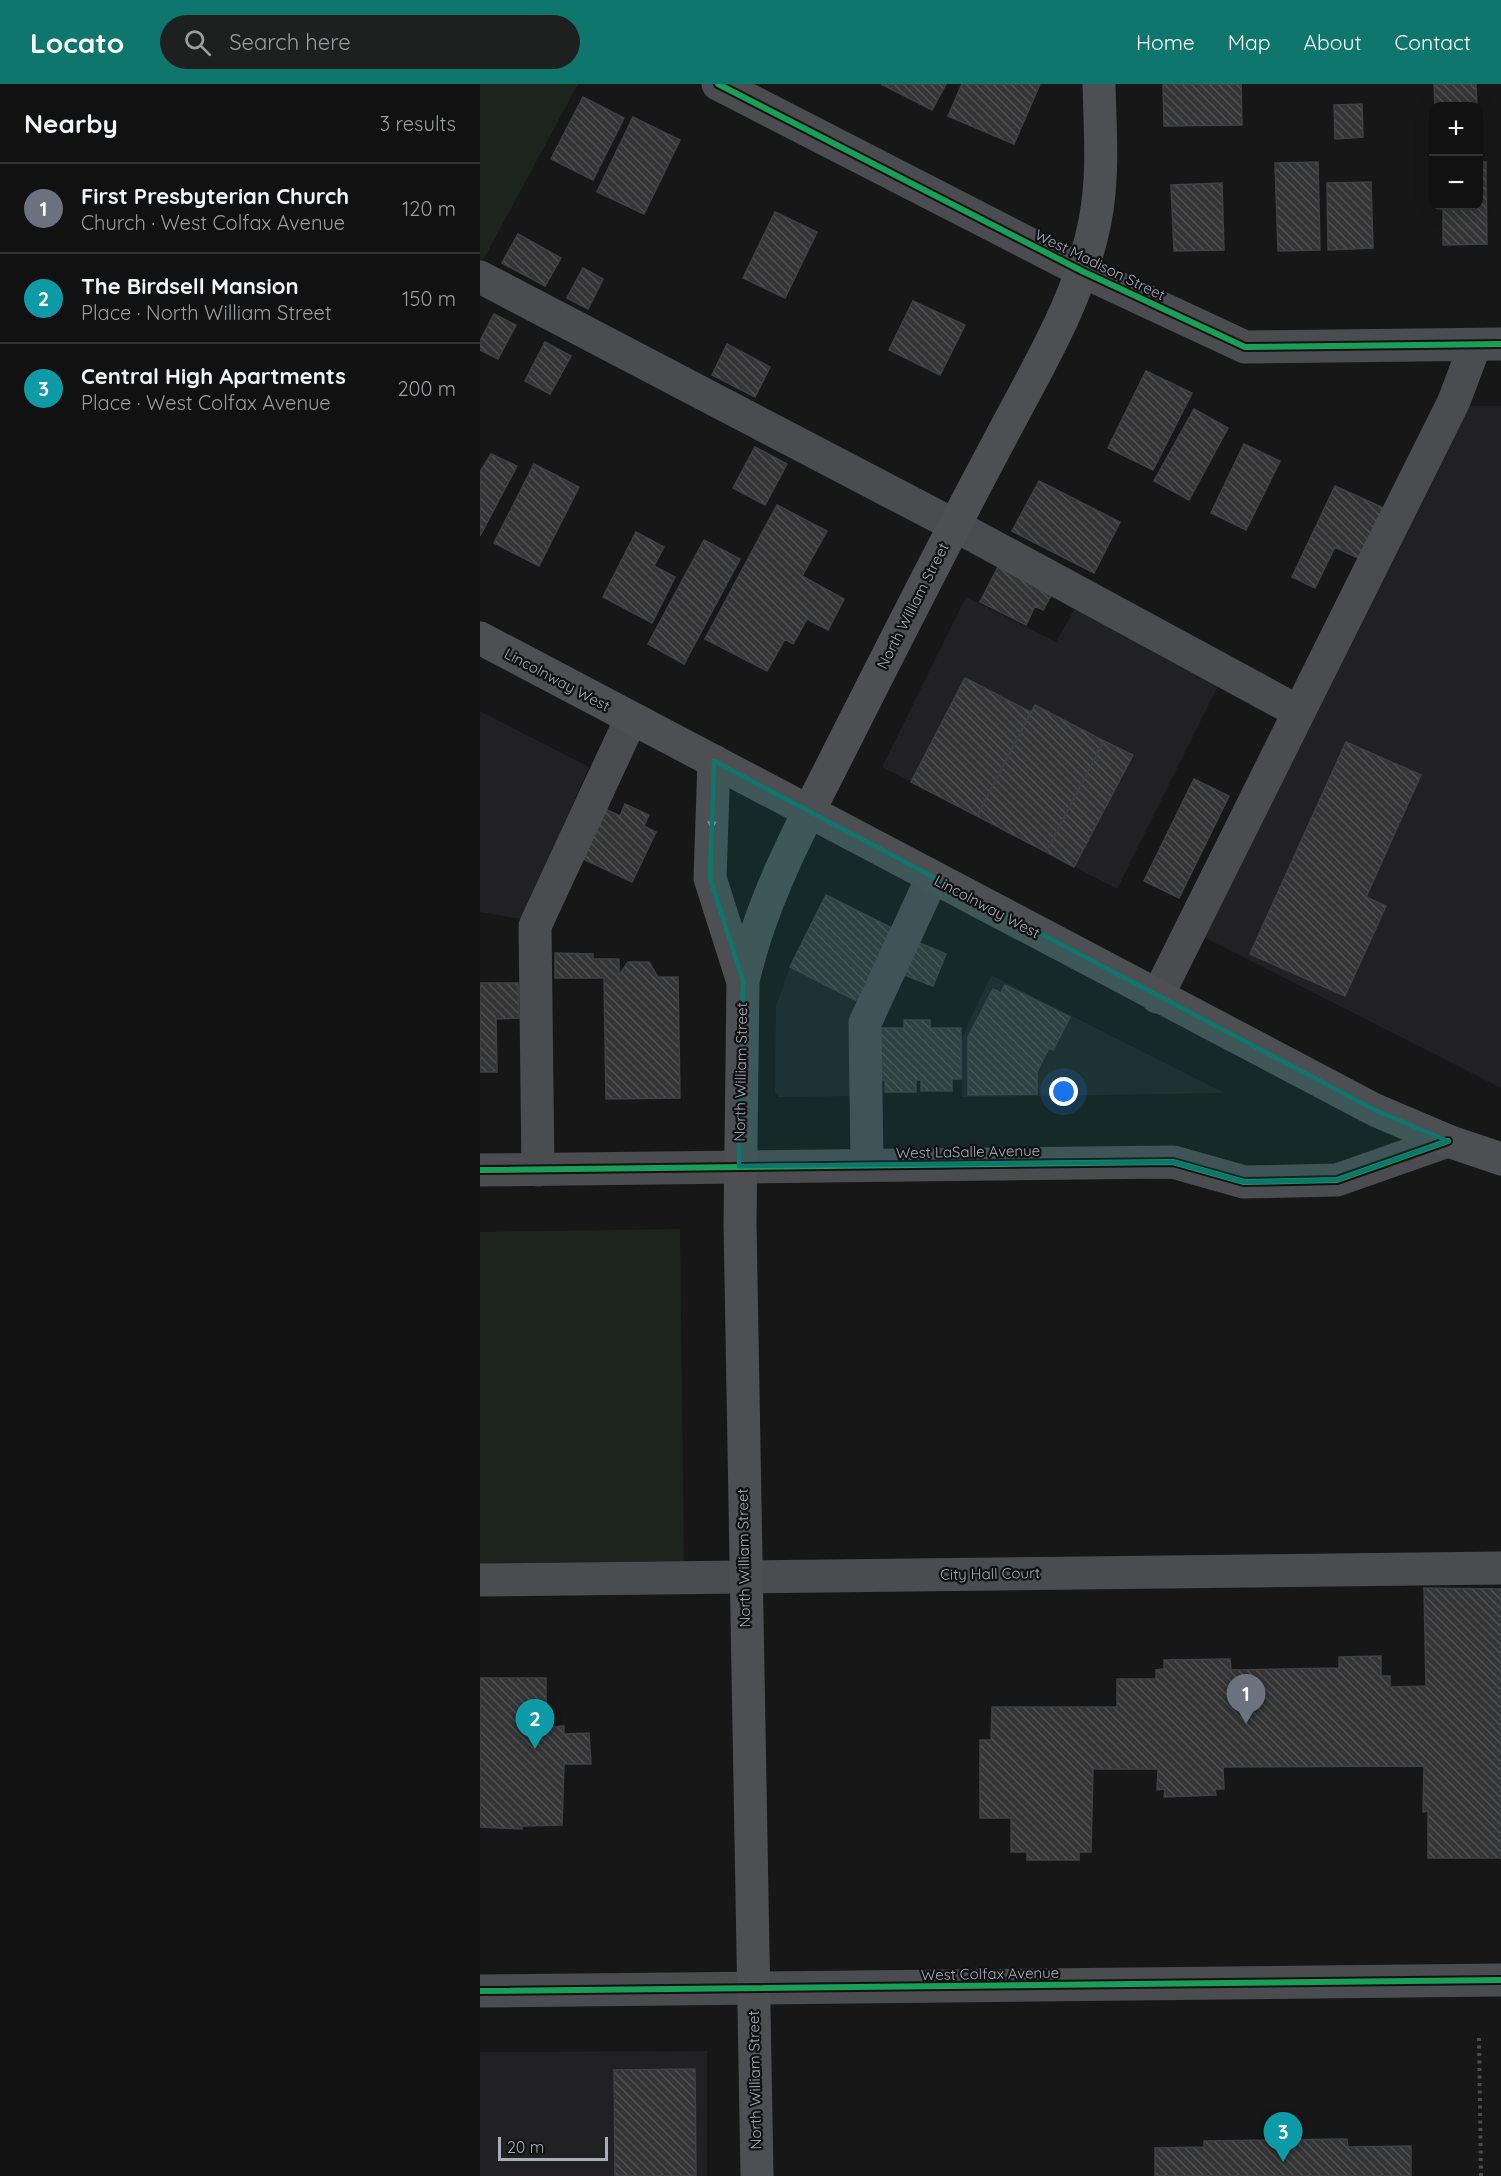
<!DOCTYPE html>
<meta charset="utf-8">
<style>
body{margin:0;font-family:Quicksand,sans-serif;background:#1e1f1f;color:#f1f3f6}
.controls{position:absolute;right:18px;top:18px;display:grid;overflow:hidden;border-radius:12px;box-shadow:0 3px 15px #0003}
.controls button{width:54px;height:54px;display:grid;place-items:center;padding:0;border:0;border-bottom:2px solid #303131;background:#111;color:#f1f3f6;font:30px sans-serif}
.scale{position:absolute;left:18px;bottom:15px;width:110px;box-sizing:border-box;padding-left:6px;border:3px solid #a8adb8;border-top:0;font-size:16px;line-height:21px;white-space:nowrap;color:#a8adb8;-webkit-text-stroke:4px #111113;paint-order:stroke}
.you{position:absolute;left:584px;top:1008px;width:21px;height:21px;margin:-15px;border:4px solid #fff;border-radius:50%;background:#1a73e8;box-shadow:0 0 0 9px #1a73e833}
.badge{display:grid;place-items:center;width:39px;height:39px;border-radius:50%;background:#0f766e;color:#fff;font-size:20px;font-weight:700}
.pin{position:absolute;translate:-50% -50px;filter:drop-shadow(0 2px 3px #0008)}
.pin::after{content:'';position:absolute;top:32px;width:21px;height:18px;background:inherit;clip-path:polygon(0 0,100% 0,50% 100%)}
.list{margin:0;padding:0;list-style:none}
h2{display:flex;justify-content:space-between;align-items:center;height:78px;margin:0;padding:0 24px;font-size:26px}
h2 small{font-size:20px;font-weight:400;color:#9c9d9f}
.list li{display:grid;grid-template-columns:39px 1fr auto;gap:18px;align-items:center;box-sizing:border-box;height:90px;padding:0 24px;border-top:2px solid #303131}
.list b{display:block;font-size:22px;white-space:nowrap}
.list p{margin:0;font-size:20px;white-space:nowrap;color:#9c9d9f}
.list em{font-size:20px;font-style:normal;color:#9c9d9f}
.icon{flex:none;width:33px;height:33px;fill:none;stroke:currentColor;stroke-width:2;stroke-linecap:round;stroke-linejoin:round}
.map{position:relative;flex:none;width:1021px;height:2092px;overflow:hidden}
header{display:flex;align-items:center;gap:36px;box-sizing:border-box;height:84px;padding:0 30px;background:#0f766e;color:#fff}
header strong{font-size:28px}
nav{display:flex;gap:33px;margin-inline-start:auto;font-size:21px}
.search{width:420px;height:54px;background:#1e1f1f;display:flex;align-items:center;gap:15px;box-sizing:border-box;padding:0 21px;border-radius:33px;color:#9c9d9f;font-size:22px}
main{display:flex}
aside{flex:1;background:#111}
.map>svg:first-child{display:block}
.built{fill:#212123}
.green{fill:#1d241e}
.building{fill:url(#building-back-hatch);stroke:#3f4043;stroke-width:1.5}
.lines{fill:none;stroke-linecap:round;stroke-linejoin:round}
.path{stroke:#4d4e52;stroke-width:4;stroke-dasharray:3 4.5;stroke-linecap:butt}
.minor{stroke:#4b4c50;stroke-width:33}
.major{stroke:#4d4f52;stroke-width:33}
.cycleway-casing{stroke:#111113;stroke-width:10}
.cycleway{stroke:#1a9f57;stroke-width:6}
.oneway{fill:#91969e}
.marked{fill:#0f766e;fill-opacity:0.2;stroke:#0f766e;stroke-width:4.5;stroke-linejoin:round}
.labels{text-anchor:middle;stroke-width:4.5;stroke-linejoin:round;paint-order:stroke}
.street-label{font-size:15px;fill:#a8adb8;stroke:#111113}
</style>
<header>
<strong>Locato</strong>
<div class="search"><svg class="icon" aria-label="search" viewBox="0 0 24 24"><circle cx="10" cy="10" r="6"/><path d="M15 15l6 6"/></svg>Search here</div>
<nav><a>Home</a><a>Map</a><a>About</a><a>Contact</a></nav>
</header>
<main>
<aside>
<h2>Nearby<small>3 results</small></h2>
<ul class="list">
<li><span class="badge" style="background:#6b7280">1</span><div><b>First Presbyterian Church</b><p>Church · West Colfax Avenue</p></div><em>120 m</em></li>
<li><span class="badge" style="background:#0f9aa8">2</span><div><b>The Birdsell Mansion</b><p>Place · North William Street</p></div><em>150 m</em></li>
<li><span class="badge" style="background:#0f9aa8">3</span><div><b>Central High Apartments</b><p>Place · West Colfax Avenue</p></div><em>200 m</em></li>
</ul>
</aside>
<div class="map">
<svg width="1021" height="2092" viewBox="0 0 1021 2092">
<defs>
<pattern id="building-back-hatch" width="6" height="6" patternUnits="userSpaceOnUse" patternTransform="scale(1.5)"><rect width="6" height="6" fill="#353536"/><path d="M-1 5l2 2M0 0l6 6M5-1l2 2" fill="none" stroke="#4f5051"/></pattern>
</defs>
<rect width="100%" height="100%" fill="#171717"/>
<path class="built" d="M983 322H1021V1004L724 853Z
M486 513 576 558 598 519 741 596 637 805 402 683Z
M0 627 109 683 42 835 0 828Z
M346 811 420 848 375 1012 299 1013 295 1008 296 922 310 883Z
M511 891 744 1009 482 1013V953Z
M227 1967V2092H0V1968Z"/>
<path class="green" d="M0 0H98L1 180 0 179Z
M200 1145 204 1477 0 1480V1148Z"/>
<path class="building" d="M401 0H466L452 26Z
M482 0H560L534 60 468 32Z
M683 0H761L762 41 684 42Z
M954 0H996L997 22H955Z
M103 13 144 34 113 96 71 75Z
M882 20 883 53 855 55 854 21Z
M153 33 200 56 164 130 117 108Z
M838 78 840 166 798 167 795 79Z
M998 78H1006L1007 160 963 161V122H998Z
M891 98 893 164 848 166 847 99Z
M742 99 744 166 694 167 691 101Z
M295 128 337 148 305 214 263 194Z
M38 150 81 174 65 202 22 179Z
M103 184 123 195 108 225 87 214Z
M433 217 485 241 460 291 409 266Z
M14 230 36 241 18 275 0 266V257Z
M65 258 91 272 70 310 45 297Z
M247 260 290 283 275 313 232 291Z
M666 287 712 309 673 386 628 364Z
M714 325 748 344 709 416 674 397Z
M764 360 800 377 766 446 731 429Z
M275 363 307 380 285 421 253 404Z
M11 370 37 382 0 452V388Z
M54 380 99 403 59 482 14 459Z
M559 397 640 438 614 489 532 447Z
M855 402 906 425 882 476 855 463 835 504 812 493Z
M297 421 347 447 322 492 364 515 348 546 327 535 313 560 305 555 287 587 225 555Z
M156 448 184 463 174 482 195 493 172 539 123 513Z
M224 456 260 475 204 580 168 560Z
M518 483 572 510 563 526 555 522 546 541 500 518Z
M485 594 551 628 497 732 431 698Z
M555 621 624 657 566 768 497 732Z
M624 657 653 671 594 783 566 768Z
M866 658 941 691 886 813 906 822 865 912 770 870Z
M714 695 749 712 699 814 664 797Z
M145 720 169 731 164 742 176 748 152 798 101 774 125 725 140 732Z
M346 811 420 848 383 920 310 883Z
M430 855 466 870 453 902 417 888Z
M75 869 113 870V875H139V891L148 878H169L178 893H198L200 1014 126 1015 124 894H75Z
M0 899H38L39 934 16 935 17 988H0Z
M525 901 590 933 573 966 569 964 557 988V1010L488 1011V953L513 905 521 909Z
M424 936H450V944H481V995H472V1007H441V996H436V1008H405V996H396L395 944H424Z
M944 1504 1021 1505V1774H948V1727L943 1728 944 1682 743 1683 744 1705H735L736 1711 684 1713 685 1705 677 1706 678 1685H613L611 1768H599V1776H547V1768H531V1734H500V1656H511L512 1623H637V1595H676V1586L684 1585V1576L750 1575 751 1586 859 1584V1573L901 1572V1592H910V1603L946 1602Z
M0 1594H66V1643L84 1642V1650L109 1649 111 1680H84L82 1741 42 1742V1745L0 1743Z
M215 1985 216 2092H135L134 1986Z
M867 2055 868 2063 931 2062V2092H675V2064L724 2063V2057Z"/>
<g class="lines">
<path class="path" d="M999 1954 1001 2092"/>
<path class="minor" d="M238 0 602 187 765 263 1021 260
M0 193 474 441 819 628
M677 913 974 317 995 261
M387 1081 385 939 452 794
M0 1086 693 1078 764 1098 857 1096 968 1057
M58 1086 55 842 151 635
M0 1496 1021 1484
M0 1907 1021 1896"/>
<path class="major" d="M0 554 895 1026 968 1057 1021 1075
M234 677 230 794 262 895
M277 2092 260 1139 263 897C282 812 325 736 364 658 415 557 466 456 519 357 556 286 600 216 615 137 624 92 620 45 619 0"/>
<g class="cycleway-casing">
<path id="cycleway" d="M238 0 602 187 765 263 1021 260
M0 1086 693 1078 764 1098 857 1096 968 1057
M0 1907 1021 1896"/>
</g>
<use href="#cycleway" class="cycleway"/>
</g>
<defs><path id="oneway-solid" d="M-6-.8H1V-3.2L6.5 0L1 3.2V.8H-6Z" transform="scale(1.5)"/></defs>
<use class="oneway" href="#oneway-solid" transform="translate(232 736) rotate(92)"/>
<path class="marked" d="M234 677 895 1026 968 1057 857 1096 764 1098 693 1078 259 1082 263 897 230 794Z"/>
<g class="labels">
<g class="street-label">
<text transform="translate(620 181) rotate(26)" y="5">West Madison Street</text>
<text transform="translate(433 522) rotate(-63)" y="5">North William Street</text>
<text transform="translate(77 596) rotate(28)" y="5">Lincolnway West</text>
<text transform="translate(507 823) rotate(28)" y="5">Lincolnway West</text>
<text transform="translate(261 988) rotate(-89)" y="5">North William Street</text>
<text transform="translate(488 1068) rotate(-1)" y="5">West LaSalle Avenue</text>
<text transform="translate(264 1474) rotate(-91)" y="5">North William Street</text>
<text transform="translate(510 1490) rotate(-1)" y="5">City Hall Court</text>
<text transform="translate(510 1890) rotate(-1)" y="5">West Colfax Avenue</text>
<text transform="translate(275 1996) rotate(-91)" y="5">North William Street</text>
</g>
</g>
</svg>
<div class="controls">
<button>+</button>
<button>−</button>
</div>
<div class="scale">20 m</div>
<div class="you"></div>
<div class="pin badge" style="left:766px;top:1640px;background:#6b7280">1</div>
<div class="pin badge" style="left:55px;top:1665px;background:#0f9aa8">2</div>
<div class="pin badge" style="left:803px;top:2078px;background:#0f9aa8">3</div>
</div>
</main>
